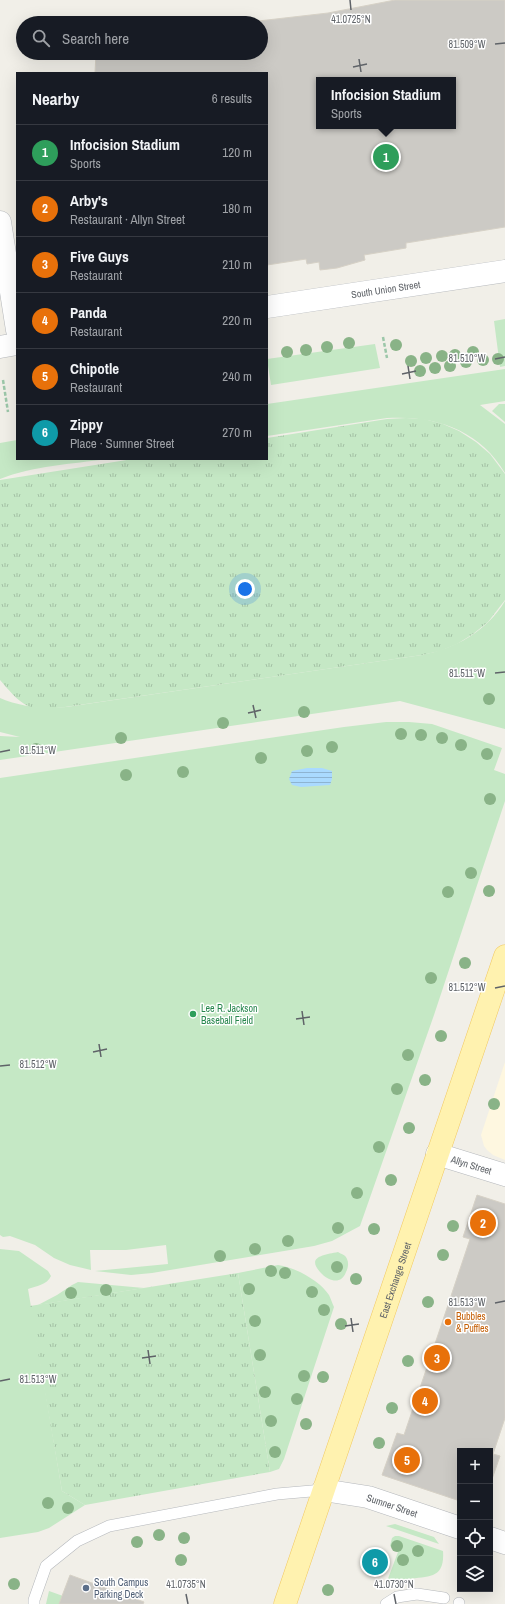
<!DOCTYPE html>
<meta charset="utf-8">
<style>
body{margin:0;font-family:"Archivo Narrow",sans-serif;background:#242831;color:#f1f3f6}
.controls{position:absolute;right:12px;bottom:12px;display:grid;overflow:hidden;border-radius:0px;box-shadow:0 4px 16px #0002}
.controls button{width:36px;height:36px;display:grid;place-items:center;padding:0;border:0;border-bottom:1px solid #363941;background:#171b24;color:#f1f3f6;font:20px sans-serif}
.you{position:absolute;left:245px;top:589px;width:14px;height:14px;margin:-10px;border:3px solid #fff;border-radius:50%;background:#1a73e8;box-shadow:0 0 0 6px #1a73e833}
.badge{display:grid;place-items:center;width:26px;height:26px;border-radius:50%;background:#d93025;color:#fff;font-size:13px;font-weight:700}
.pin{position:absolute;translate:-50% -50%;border:2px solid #fff;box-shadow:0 1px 4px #0006}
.popup{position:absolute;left:316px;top:77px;width:140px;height:52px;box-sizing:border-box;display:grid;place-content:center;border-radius:0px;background:#171b24;filter:drop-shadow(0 1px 3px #0005);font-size:13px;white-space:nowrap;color:#9ea1a6}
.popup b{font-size:15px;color:#f1f3f6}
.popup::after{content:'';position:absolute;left:50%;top:100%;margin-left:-8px;border:8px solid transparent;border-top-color:#171b24}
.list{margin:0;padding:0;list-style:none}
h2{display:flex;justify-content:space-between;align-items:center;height:52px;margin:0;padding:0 16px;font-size:17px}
h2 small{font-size:13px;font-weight:400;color:#9ea1a6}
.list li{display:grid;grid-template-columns:26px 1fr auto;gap:12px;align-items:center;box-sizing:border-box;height:56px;padding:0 16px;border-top:1px solid #363941}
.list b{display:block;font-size:15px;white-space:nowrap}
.list p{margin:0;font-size:13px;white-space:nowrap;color:#9ea1a6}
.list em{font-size:13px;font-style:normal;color:#9ea1a6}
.icon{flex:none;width:22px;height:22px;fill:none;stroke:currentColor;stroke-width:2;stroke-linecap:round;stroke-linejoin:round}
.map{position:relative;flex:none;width:505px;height:1604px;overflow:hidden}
.search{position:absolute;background:#171b24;box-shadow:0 4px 16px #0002;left:16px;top:16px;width:252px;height:44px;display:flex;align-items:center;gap:10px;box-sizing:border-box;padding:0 14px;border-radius:22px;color:#9ea1a6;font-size:15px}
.panel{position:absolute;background:#171b24;box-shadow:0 4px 16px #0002;left:16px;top:72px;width:252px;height:388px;border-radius:0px}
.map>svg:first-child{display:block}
.commercial{fill:#fef7e0}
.grass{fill:#c5e8c5}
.park{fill:url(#park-tufts)}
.water{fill:url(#water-rules)}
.building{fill:#cccac5;stroke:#d6d1c6;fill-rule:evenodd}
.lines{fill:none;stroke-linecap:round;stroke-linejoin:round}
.lane-casing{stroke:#b5b8bc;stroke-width:12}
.street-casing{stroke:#b5b8bc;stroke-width:23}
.primary-casing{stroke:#f2c960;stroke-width:23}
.path{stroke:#9cc7a9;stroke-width:2.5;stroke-dasharray:4 2;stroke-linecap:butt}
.lane{stroke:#fff;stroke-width:11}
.street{stroke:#fff;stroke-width:22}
.primary{stroke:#fff2af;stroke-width:22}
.tree{fill:#89b387}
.ticks{fill:none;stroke:#5f6368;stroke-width:1.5}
.leisure-dot{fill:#2e9e5b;stroke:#fff;stroke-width:1.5}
.food-dot{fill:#e8710a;stroke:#fff;stroke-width:1.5}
.service-dot{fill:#5c6f8a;stroke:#fff;stroke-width:1.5}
.labels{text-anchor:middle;stroke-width:3;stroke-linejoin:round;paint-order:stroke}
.street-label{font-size:10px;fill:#5f6368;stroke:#fff}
.leisure-label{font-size:10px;fill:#27864d;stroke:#fff;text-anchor:start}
.food-label{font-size:10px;fill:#c56008;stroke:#fff;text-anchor:start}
.service-label{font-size:10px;fill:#4e5e75;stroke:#fff;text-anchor:start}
.ticks-label{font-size:10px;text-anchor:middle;fill:#5f6368;stroke:#fff;stroke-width:3;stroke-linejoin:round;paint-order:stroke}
</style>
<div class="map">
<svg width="505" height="1604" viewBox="0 0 505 1604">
<defs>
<pattern id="park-tufts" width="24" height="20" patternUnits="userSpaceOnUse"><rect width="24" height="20" fill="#c5e8c5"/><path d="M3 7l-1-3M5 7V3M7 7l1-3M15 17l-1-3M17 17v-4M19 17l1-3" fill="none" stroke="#a3c0a4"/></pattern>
<pattern id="water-rules" width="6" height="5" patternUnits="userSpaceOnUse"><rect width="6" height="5" fill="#aadaff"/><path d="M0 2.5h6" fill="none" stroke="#8eb4d2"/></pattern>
</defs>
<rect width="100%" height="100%" fill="#f1efe8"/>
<path class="commercial" d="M505 1062V1160L493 1155 487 1150 484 1146 481 1135Z"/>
<path class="grass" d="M505 319V366L500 367 494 321Z
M375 344 380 368 271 385 267 359Z
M505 369V401L480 405 505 424V473C480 430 435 415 387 418L267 436V404Z
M499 404H505V422L492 411Z
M17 440V459H107C72 464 33 466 0 479V443Z
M505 601V729L400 701 0 760V736L20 737 0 732V698C21 707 43 709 66 707L422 655C456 648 486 632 505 601Z
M386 722H409L432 724 502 748 494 770 505 774V801L434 1015 360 1226 332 1241 314 1246 152 1273 131 1275 95 1271 168 1264 166 1245 126 1250H90L91 1270 70 1265 54 1258 35 1245 10 1236 3 1237 0 1235V778L344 727Z
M0 1249 19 1251 48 1271 51 1276C47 1285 36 1286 28 1289L62 1491 85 1505 49 1528 38 1532 0 1538Z
M338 1252C341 1254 346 1255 347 1259 349 1263 348 1268 346 1272 342 1284 330 1282 322 1274 305 1257 323 1255 338 1252Z
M278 1265C295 1267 320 1281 329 1295 331 1299 332 1303 334 1307L284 1459 279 1469 270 1472 238 1273Z
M78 1282 144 1288 38 1305 57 1295 72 1285Z
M395 1524 434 1537 439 1544 386 1526Z
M395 1536H399L443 1551C445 1579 429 1576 408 1579 401 1580 394 1582 386 1584L398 1552 390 1546 392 1538Z
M49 1591 63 1596 60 1604H46Z"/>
<path class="park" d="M406 418 424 419 443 424 459 431 476 442 490 454 505 474V600L488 622 473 634 457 644 440 651 422 655 65 707C56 708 37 710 28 706 17 701 8 689 0 680V480L133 459H267V438L387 419Z
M238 1273 270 1472 85 1505 62 1491 30 1306Z"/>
<path class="water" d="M307 768H322L332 771V779L330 785 301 787 292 785 289 779 292 771Z"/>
<path class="building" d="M395 0H505V227L406 243V248L364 255 365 260 337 268 320 270 319 262 307 264 306 259 267 265V73H95L96 53H261V23H241L328 13ZM319 80H453V126H319Z
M477 1195 505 1204V1418L493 1454 500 1456 490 1485V1451H460V1501L382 1475 397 1433 404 1435 442 1323 470 1239 463 1237Z
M70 1575 144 1602 143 1604H59Z"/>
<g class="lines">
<g class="lane-casing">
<path id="lane" d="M34 1604V1600L46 1566 77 1541 109 1526 277 1494 323 1490
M386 1604 397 1597 417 1594 444 1598
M459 1604V1603"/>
</g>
<g class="street-casing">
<g id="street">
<path d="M0 222 17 330"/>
<path id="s1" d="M267 307 505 271"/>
<path d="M0 347 17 344"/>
<path id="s2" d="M437 1154 505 1175"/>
<path id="s3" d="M323 1490 368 1497 460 1528"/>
<path d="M490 1538 505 1543"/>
</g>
</g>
<g class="primary-casing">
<g id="primary">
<path id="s4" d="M285 1604 505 956"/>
</g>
</g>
<path class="path" d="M383 337 387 358
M3 380 8 412"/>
<use href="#lane" class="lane"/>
<use href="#street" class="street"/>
<use href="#primary" class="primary"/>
</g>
<g class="tree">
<circle cx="349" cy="343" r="6"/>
<circle cx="396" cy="345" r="6"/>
<circle cx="327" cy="347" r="6"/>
<circle cx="306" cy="350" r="6"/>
<circle cx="287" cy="352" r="6"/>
<circle cx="473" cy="352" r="6"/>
<circle cx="455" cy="355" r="6"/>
<circle cx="442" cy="356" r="6"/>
<circle cx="426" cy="358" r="6"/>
<circle cx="498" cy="359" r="6"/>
<circle cx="483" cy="360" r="6"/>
<circle cx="411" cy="361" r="6"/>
<circle cx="466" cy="362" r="6"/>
<circle cx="450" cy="366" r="6"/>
<circle cx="435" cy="368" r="6"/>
<circle cx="420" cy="371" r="6"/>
<circle cx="489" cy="699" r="6"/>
<circle cx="304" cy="712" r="6"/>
<circle cx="223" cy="723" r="6"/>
<circle cx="401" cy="734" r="6"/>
<circle cx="421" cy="735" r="6"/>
<circle cx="121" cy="738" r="6"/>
<circle cx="442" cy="738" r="6"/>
<circle cx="461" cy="745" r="6"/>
<circle cx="332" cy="747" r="6"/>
<circle cx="36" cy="749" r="6"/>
<circle cx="307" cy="751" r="6"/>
<circle cx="487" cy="754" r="6"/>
<circle cx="261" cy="758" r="6"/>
<circle cx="183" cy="772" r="6"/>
<circle cx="126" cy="775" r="6"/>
<circle cx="490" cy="799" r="6"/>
<circle cx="471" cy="873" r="6"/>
<circle cx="489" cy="891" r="6"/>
<circle cx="448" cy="892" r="6"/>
<circle cx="465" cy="963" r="6"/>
<circle cx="431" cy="978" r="6"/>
<circle cx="441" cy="1036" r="6"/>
<circle cx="408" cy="1055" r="6"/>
<circle cx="425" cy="1080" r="6"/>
<circle cx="397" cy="1089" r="6"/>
<circle cx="494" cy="1104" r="6"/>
<circle cx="409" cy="1128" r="6"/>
<circle cx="379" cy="1147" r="6"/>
<circle cx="391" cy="1180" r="6"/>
<circle cx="357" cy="1193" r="6"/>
<circle cx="453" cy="1226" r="6"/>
<circle cx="338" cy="1228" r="6"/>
<circle cx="374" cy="1229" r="6"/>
<circle cx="288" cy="1241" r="6"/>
<circle cx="255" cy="1249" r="6"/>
<circle cx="443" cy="1255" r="6"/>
<circle cx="220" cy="1256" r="6"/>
<circle cx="337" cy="1267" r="6"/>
<circle cx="271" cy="1271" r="6"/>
<circle cx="285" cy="1273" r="6"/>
<circle cx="356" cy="1279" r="6"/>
<circle cx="249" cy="1289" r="6"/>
<circle cx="106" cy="1290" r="6"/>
<circle cx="312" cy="1292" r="6"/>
<circle cx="71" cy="1293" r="6"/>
<circle cx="428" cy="1302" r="6"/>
<circle cx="324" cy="1310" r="6"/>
<circle cx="255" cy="1321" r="6"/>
<circle cx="341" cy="1324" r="6"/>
<circle cx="260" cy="1355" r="6"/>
<circle cx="408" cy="1361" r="6"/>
<circle cx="304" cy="1376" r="6"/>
<circle cx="323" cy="1377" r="6"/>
<circle cx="265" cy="1392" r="6"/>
<circle cx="297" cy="1399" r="6"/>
<circle cx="392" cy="1408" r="6"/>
<circle cx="271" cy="1421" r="6"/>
<circle cx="306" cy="1424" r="6"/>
<circle cx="379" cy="1443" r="6"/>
<circle cx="275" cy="1452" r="6"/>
<circle cx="48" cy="1503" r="6"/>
<circle cx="68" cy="1508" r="6"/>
<circle cx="159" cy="1535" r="6"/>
<circle cx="184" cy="1538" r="6"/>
<circle cx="137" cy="1542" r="6"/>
<circle cx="397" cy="1546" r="6"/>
<circle cx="418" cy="1551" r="6"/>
<circle cx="181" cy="1560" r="6"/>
<circle cx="403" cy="1560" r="6"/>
<circle cx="14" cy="1584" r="6"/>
<circle cx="328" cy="1590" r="6"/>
</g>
<path class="ticks" d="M350 0 351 10M495 44 505 43M359 59 361 72M353 67 367 64M495 359 505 357M408 366 410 379M402 374 416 371M495 673 505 672M253 705 256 718M248 713 261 710M0 752 10 750M495 988 505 986M302 1011 304 1025M296 1019 310 1017M99 1044 101 1057M93 1052 107 1049M0 1066 10 1065M495 1303 505 1301M351 1318 353 1332M345 1326 359 1324M148 1350 150 1364M142 1358 156 1356M0 1381 10 1379M186 1594 188 1604M394 1594 396 1604"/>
<circle class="leisure-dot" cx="193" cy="1014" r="4"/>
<circle class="food-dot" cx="448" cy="1322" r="4"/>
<circle class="service-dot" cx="86" cy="1588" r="4"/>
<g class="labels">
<g class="street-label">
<text dy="4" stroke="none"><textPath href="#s1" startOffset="120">South Union Street</textPath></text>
<text dy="4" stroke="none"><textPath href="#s2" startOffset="36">Allyn Street</textPath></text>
<text dy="4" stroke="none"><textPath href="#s4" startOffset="342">East Exchange Street</textPath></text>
<text dy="4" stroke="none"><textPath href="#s3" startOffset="71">Sumner Street</textPath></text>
</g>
<g class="leisure-label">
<text x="201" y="1012">Lee R. Jackson<tspan x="201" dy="12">Baseball Field</tspan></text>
</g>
<g class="food-label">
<text x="456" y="1320">Bubbles<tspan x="456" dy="12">&amp; Puffles</tspan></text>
</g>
<g class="service-label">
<text x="94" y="1586">South Campus<tspan x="94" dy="12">Parking Deck</tspan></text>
</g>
</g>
<g class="ticks-label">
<text x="351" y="23">41.0725°N</text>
<text x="467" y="48">81.509°W</text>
<text x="467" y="362">81.510°W</text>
<text x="467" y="677">81.511°W</text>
<text x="38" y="754">81.511°W</text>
<text x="467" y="991">81.512°W</text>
<text x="38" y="1068">81.512°W</text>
<text x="467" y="1306">81.513°W</text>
<text x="38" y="1383">81.513°W</text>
<text x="186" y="1588">41.0735°N</text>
<text x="394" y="1588">41.0730°N</text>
</g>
</svg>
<div class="controls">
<button>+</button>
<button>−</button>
<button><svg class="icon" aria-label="locate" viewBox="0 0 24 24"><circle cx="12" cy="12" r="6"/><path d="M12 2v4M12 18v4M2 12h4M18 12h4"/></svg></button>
<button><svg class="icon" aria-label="layers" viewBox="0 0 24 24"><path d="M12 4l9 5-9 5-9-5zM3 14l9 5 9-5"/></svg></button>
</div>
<div class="you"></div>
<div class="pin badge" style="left:386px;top:157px;background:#2e9e5b">1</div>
<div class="popup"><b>Infocision Stadium</b>Sports</div>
<div class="pin badge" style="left:483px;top:1223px;background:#e8710a">2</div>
<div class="pin badge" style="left:437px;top:1358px;background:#e8710a">3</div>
<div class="pin badge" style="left:425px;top:1401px;background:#e8710a">4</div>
<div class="pin badge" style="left:407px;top:1460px;background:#e8710a">5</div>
<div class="pin badge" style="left:375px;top:1562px;background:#0f9aa8">6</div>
<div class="search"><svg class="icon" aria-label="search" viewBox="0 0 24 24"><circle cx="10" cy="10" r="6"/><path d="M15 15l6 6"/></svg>Search here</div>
<section class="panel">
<h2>Nearby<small>6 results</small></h2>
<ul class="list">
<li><span class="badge" style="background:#2e9e5b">1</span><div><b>Infocision Stadium</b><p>Sports</p></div><em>120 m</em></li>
<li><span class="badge" style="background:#e8710a">2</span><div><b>Arby's</b><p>Restaurant · Allyn Street</p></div><em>180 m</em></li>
<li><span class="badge" style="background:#e8710a">3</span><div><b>Five Guys</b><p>Restaurant</p></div><em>210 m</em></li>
<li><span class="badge" style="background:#e8710a">4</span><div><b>Panda</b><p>Restaurant</p></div><em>220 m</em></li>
<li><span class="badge" style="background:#e8710a">5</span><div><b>Chipotle</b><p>Restaurant</p></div><em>240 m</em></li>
<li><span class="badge" style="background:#0f9aa8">6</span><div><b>Zippy</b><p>Place · Sumner Street</p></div><em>270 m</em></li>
</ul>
</section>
</div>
